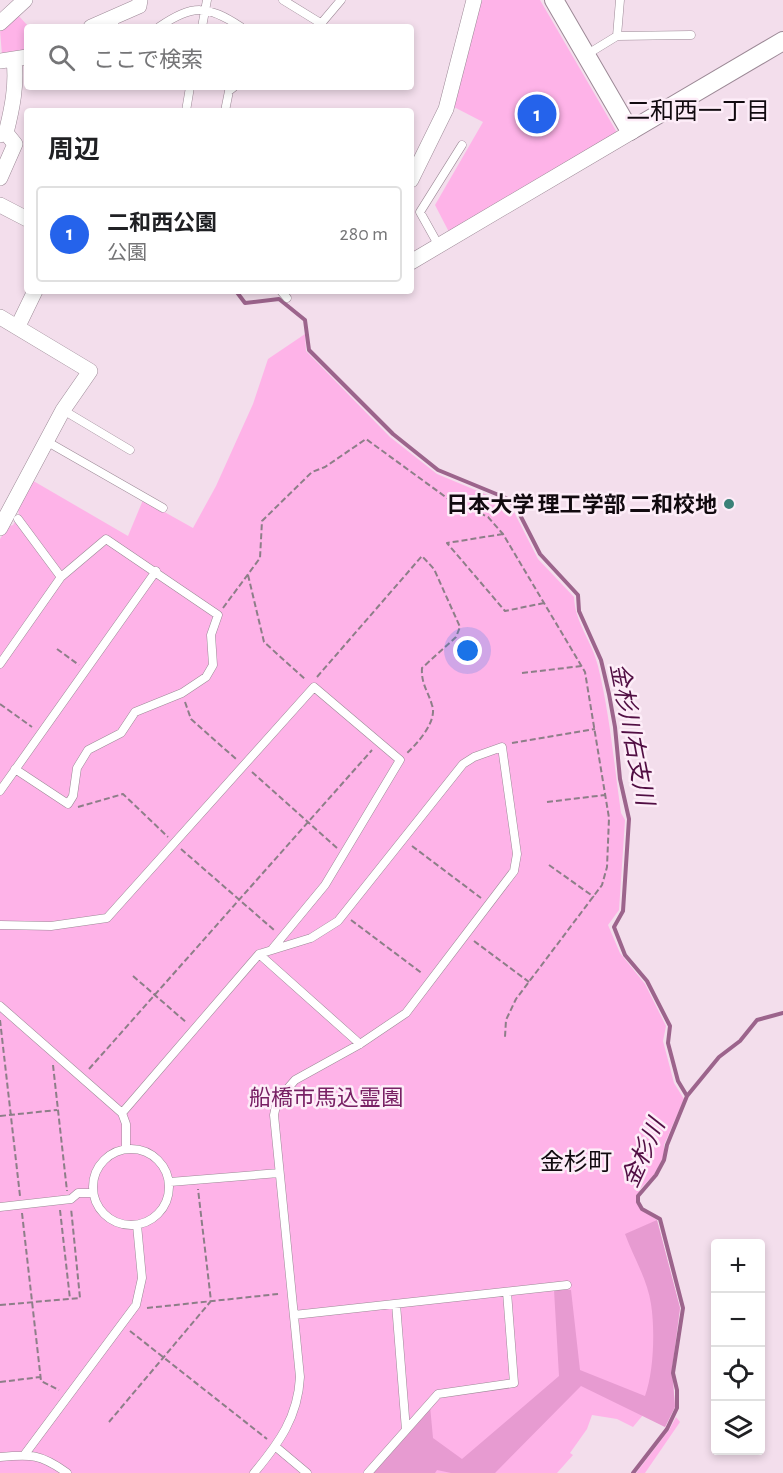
<!DOCTYPE html>
<html lang="ja">
<meta charset="utf-8">
<style>
body{margin:0;font-family:"Alegreya Sans","Noto Sans JP",sans-serif;background:#f6f6f6;color:#202124}
.controls{position:absolute;right:18px;bottom:18px;display:grid;overflow:hidden;border-radius:6px;box-shadow:0 3px 9px #0003}
.controls button{width:54px;height:54px;display:grid;place-items:center;padding:0;border:0;border-bottom:2px solid #e0e0e0;background:#fff;color:#202124;font:30px sans-serif}
.you{position:absolute;left:468px;top:651px;width:21px;height:21px;margin:-15px;border:4px solid #fff;border-radius:50%;background:#1a73e8;box-shadow:0 0 0 9px #1a73e833}
.badge{display:grid;place-items:center;width:39px;height:39px;border-radius:50%;background:#2563eb;color:#fff;font-size:20px;font-weight:700}
.pin{position:absolute;translate:-50% -50%;border:3px solid #fff;box-shadow:0 2px 6px #0006}
.list{margin:0;padding:0;list-style:none}
h2{display:flex;justify-content:space-between;align-items:center;height:78px;margin:0;padding:0 24px;font-size:26px}
h2 small{font-size:20px;font-weight:400;color:#757577}
.list li{display:grid;grid-template-columns:39px 1fr auto;gap:18px;align-items:center;box-sizing:border-box;height:96px;margin:0 12px 12px;padding:0 12px;border:2px solid #e0e0e0;border-radius:6px}
.list b{display:block;font-size:22px;white-space:nowrap}
.list p{margin:0;font-size:20px;white-space:nowrap;color:#757577}
.list em{font-size:20px;font-style:normal;color:#757577}
.icon{flex:none;width:33px;height:33px;fill:none;stroke:currentColor;stroke-width:2;stroke-linecap:round;stroke-linejoin:round}
.map{position:relative;flex:none;width:783px;height:1473px;overflow:hidden}
.search{position:absolute;background:#fff;box-shadow:0 3px 9px #0003;left:24px;top:24px;width:390px;height:66px;display:flex;align-items:center;gap:15px;box-sizing:border-box;padding:0 21px;border-radius:6px;color:#757577;font-size:22px}
.panel{position:absolute;background:#fff;box-shadow:0 3px 9px #0003;left:24px;top:108px;width:390px;height:186px;border-radius:6px}
.map>svg:first-child{display:block}
.green{fill:#feb3e8}
.forest{fill:#e79bd1}
.lines{fill:none;stroke-linecap:round;stroke-linejoin:round}
.stream{stroke:#9c648c;stroke-width:4}
.service-casing{stroke:#9c8996;stroke-width:9}
.minor-casing{stroke:#9c8996;stroke-width:16}
.tertiary-casing{stroke:#9c8996;stroke-width:20}
.path{stroke:#8d7e88;stroke-width:2;stroke-dasharray:6 3;stroke-linecap:butt}
.service{stroke:#fff;stroke-width:8}
.minor{stroke:#fff;stroke-width:15}
.tertiary{stroke:#fff;stroke-width:18}
.poi-dot{fill:#3b8178;stroke:#fdedf8;stroke-width:2}
.labels{text-anchor:middle;stroke-width:5;stroke-linejoin:round;paint-order:stroke}
.poi-label{font-size:22px;font-weight:bold;fill:#110a0f;stroke:#fdedf8;text-anchor:end}
.park-label{font-size:22px;fill:#782064;stroke:#fdedf8}
.neighbourhood-label{font-size:24px;fill:#110a0f;stroke:#fdedf8}
.water-label{font-size:24px;font-style:italic;fill:#510e43;stroke:#fdedf8}
</style>
<div class="map">
<svg width="783" height="1473" viewBox="0 0 783 1473">
<rect width="100%" height="100%" fill="#f3deec"/>
<path class="green" d="M480 0H540L619 136 450 234 435 205 483 122 452 106Z
M17 14 29 27 27 51 2 55 0 30Z
M305 334 306 351 390 437 437 474 504 502 513 510 538 559 574 597C575 623 592 641 598 666 610 715 614 764 621 813L625 820 619 910 608 925 620 953 645 984 666 1026 663 1041 674 1083 684 1099 664 1145V1155L655 1174 640 1189 636 1202 642 1210 657 1220 680 1308 672 1369 675 1407 665 1427 643 1415 633 1427 617 1419 592 1415 587 1429 570 1453 573 1455 557 1473H0V539L7 527 13 525 19 515 17 503 30 479 128 536 143 500 193 528 216 486 253 404 268 359Z
M676 1417 680 1422 645 1473H636L669 1430Z"/>
<path class="forest" d="M657 1220 680 1308 672 1369 675 1407 665 1427 581 1386 495 1473H451L437 1470 435 1473H373L430 1406 433 1438 462 1459 559 1376 554 1290H571L580 1370 645 1396C654 1372 655 1329 651 1304 648 1281 633 1256 625 1234Z"/>
<g class="lines">
<path class="stream" d="M236 291 245 303 279 299 305 320 309 350 393 434 438 470 506 498 516 507 540 554 578 595 579 611 601 660 609 694 615 727 620 779 629 819 623 911 614 927 625 955 647 981 670 1026 668 1043 678 1081 687 1096
M633 1473 667 1429 677 1408V1390L673 1373 683 1308 660 1219 642 1209 638 1202V1196L656 1175 664 1160 667 1145 687 1096 719 1057 740 1041 757 1020 783 1013"/>
<g class="service-casing">
<path id="service" d="M283 0 322 24
M115 26V27
M319 26 341 0
M159 27C193 4 207 5 241 27
M202 27 207 0
M617 36 691 35
M586 55 617 36 620 0
M186 111 190 87
M225 111 229 91 234 87
M439 246 420 212 462 145
M281 291 287 298
M63 410 130 450
M46 441 163 508
M18 519 61 577
M0 664 61 577 106 539 218 615 211 635 213 665 206 677 182 693 135 712 121 733 88 750 77 768 73 796 68 804 15 769
M0 791 156 571
M0 925 51 926 107 918 314 687 400 760 325 885 273 948
M259 954 360 1044
M0 1006 122 1113 126 1124V1148
M122 1113 259 954 311 938 338 921 463 764 474 757 502 747 517 854 514 871 406 1013 360 1044 295 1080 277 1101 274 1115 300 1377C298 1417 279 1443 254 1473
M93 1187a38 38 0 1 1 76 0a38 38 0 1 1-76 0Z
M170 1182 279 1173
M0 1207 71 1199 78 1193H93
M396 1304 406 1430
M294 1315 567 1285
M276 1447 307 1473
M25 1454 136 1305 142 1278 137 1225
M0 1457C31 1454 41 1454 67 1473
M368 1473 438 1394 514 1383 507 1292"/>
</g>
<g class="minor-casing">
<path id="minor" d="M0 23 25 0
M91 27 139 6 140 0
M0 61 27 57
M0 135 6 133C12 109 17 85 14 61
M0 178 15 144 6 133
M411 180 446 109 474 0
M0 205 27 219
M411 262 633 131
M0 317 90 371 63 410 0 528
M18 326 35 291"/>
</g>
<g class="tertiary-casing">
<path id="tertiary" d="M554 0 630 131 783 41"/>
</g>
<path class="path" d="M503 534 447 543 505 611 544 603
M248 575 264 642 306 680
M223 608 260 558 262 521 312 472 325 467 366 439 447 498 488 517 503 534 585 672 609 818 607 867 602 885 516 999 506 1020 505 1037
M57 649 79 665
M522 673 582 666
M317 677 422 556 434 569 460 627 456 637 422 668C421 684 428 691 432 705 438 721 417 744 406 754
M185 702 191 719 236 759
M0 704 32 727
M512 743 595 729
M252 772 337 848
M547 802 605 795
M78 807 123 794 168 837
M412 846 481 898
M181 849 274 930
M549 865 594 897
M351 920 423 974
M474 941 529 982
M133 976 187 1023
M0 1020 20 1196
M53 1065 67 1191
M89 1069 372 750
M0 1116 57 1110
M60 1210 70 1299
M22 1213 41 1381 59 1390
M0 1305 80 1298 71 1208
M147 1308 278 1294
M130 1331 267 1439
M0 1382 40 1377
M109 1422 211 1301 198 1189"/>
<use href="#service" class="service"/>
<use href="#minor" class="minor"/>
<use href="#tertiary" class="tertiary"/>
</g>
<circle class="poi-dot" cx="729" cy="504" r="6"/>
<g class="labels">
<g class="poi-label">
<text x="717" y="512">日本大学 理工学部 二和校地</text>
</g>
<g class="park-label">
<text x="326" y="1105">船橋市馬込霊園</text>
</g>
<g class="neighbourhood-label">
<text x="698" y="119">二和西一丁目</text>
<text x="576" y="1170">金杉町</text>
</g>
<g class="water-label">
<text transform="translate(632 734) rotate(79)" y="8">金杉川右支川</text>
<text transform="translate(643 1153) rotate(-66)" y="8">金杉川</text>
</g>
</g>
</svg>
<div class="controls">
<button>+</button>
<button>−</button>
<button><svg class="icon" aria-label="locate" viewBox="0 0 24 24"><circle cx="12" cy="12" r="6"/><path d="M12 2v4M12 18v4M2 12h4M18 12h4"/></svg></button>
<button><svg class="icon" aria-label="layers" viewBox="0 0 24 24"><path d="M12 4l9 5-9 5-9-5zM3 14l9 5 9-5"/></svg></button>
</div>
<div class="you"></div>
<div class="pin badge" style="left:537px;top:114px">1</div>
<div class="search"><svg class="icon" aria-label="search" viewBox="0 0 24 24"><circle cx="10" cy="10" r="6"/><path d="M15 15l6 6"/></svg>ここで検索</div>
<section class="panel">
<h2>周辺<small></small></h2>
<ul class="list">
<li><span class="badge">1</span><div><b>二和西公園</b><p>公園</p></div><em>280 m</em></li>
</ul>
</section>
</div>
